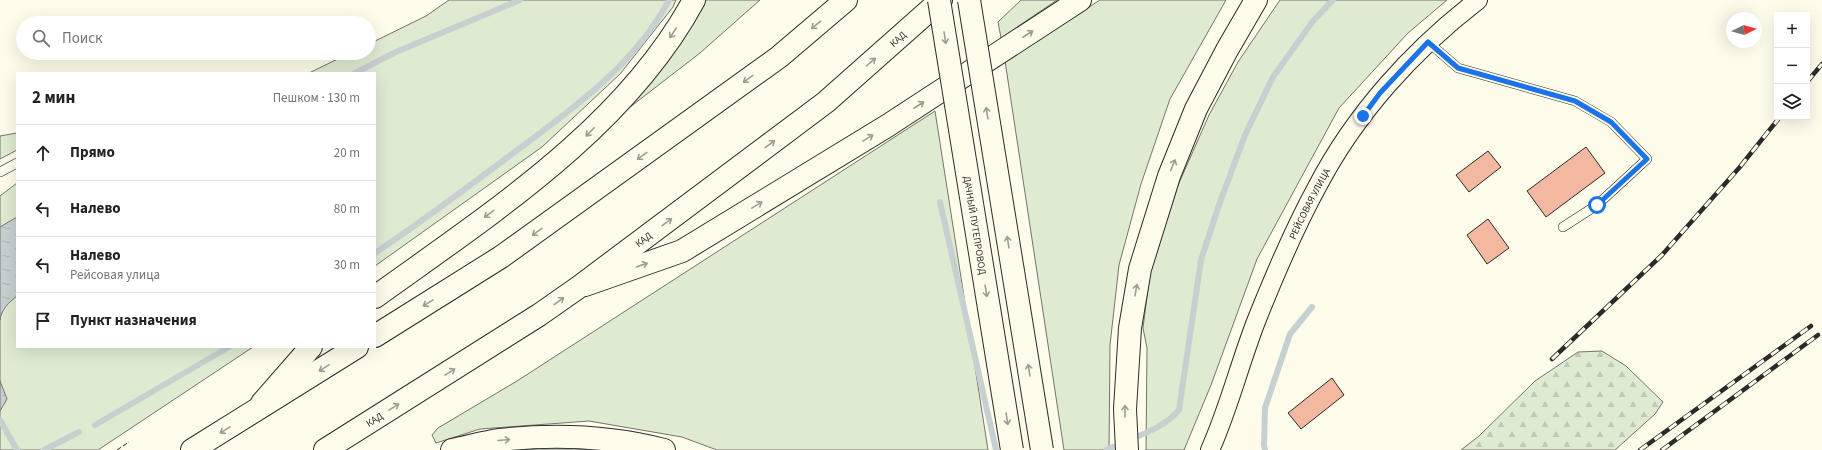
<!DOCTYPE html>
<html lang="ru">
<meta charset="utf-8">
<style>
body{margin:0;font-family:"Source Sans 3",sans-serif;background:#f6f6f6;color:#222}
.controls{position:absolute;right:12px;top:12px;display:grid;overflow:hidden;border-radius:0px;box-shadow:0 4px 16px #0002}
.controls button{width:36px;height:36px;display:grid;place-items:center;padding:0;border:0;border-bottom:1px solid #e0e0e0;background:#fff;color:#222;font:20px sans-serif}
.compass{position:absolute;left:1726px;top:12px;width:36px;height:36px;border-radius:50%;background:#fff;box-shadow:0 4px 16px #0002;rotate:85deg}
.stop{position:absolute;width:12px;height:12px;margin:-9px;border:3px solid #1a73e8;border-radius:50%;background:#fff}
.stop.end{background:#1a73e8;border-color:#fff;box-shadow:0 1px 4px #0008}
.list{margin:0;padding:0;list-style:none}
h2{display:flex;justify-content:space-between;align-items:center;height:52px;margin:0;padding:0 16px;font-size:17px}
h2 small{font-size:13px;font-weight:400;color:#767676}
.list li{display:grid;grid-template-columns:26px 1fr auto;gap:12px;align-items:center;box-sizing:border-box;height:56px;padding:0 16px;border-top:1px solid #e0e0e0}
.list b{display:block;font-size:15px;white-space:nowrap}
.list p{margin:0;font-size:13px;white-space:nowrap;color:#767676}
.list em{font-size:13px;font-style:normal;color:#767676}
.icon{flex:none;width:22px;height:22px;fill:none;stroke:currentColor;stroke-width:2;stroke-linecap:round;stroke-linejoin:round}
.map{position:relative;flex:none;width:1822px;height:450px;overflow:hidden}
.search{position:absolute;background:#fff;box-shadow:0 4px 16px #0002;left:16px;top:16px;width:360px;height:44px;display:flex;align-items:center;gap:10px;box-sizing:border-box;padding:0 14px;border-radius:22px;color:#767676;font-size:15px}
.panel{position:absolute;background:#fff;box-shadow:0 4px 16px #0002;left:16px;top:72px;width:360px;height:276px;border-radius:0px}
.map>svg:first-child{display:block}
.green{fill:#deebd1;stroke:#74746e}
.forest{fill:url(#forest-firs);stroke:#74746e}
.water{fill:url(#water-ripples);stroke:#74746e}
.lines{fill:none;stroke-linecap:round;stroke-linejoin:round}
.stream{stroke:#c7d0d0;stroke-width:6}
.building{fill:#f2b8a0;stroke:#2b2b2b}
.service-casing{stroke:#2b2b2b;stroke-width:10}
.minor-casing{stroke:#2b2b2b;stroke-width:20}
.secondary-casing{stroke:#2b2b2b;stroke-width:24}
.motorway-casing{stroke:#2b2b2b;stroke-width:24}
.service{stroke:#fdfbea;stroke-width:9}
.minor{stroke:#fdfbea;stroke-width:18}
.secondary{stroke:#fdfbea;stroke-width:22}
.motorway{stroke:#fdfbea;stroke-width:22}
.rail-casing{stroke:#2b2b2b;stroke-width:4.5}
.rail{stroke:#fdfbea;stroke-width:3;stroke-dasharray:9;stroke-linecap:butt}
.secondary-bridge-casing{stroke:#2b2b2b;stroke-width:24;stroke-linecap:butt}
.secondary-bridge{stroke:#fdfbea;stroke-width:22}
.fence{stroke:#2b2b2b;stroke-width:1;stroke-dasharray:5 2;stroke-linecap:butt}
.oneway{stroke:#9e9d94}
.route{stroke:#1a73e8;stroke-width:5}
.labels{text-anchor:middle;stroke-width:3;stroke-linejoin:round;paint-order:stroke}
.street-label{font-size:10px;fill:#2b2b2b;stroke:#fdfbea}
</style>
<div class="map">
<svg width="1822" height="450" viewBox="0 0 1822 450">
<defs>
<pattern id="forest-firs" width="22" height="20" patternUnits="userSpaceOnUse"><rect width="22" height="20" fill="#deebd1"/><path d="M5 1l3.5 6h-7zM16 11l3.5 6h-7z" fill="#bfcab4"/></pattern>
<pattern id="water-ripples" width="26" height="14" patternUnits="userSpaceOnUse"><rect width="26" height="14" fill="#c7d0d0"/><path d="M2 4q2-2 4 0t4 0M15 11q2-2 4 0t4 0" fill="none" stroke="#abb3b3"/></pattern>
</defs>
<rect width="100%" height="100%" fill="#fdfbea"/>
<path class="green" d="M449 0H676L673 7 620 74 542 147 375 266V73H309L350 53H369V44L426 16Z
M704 0H760L700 53 625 111 621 109Z
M1021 0H1057L1001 38 998 22Z
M1100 0H1226L1170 99 1141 184 1119 265 1110 345 1109 450H1064L1005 61Z
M1280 0H1447L1408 33 1339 108 1257 259 1211 385 1184 450H1146L1147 348 1143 328 1150 272 1179 183 1209 115 1238 62Z
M935 111 988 450H717L682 437 589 421 480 429 436 443 432 435 438 428 517 381Z
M17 133V150L0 159V136Z
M17 183V347H253L98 450H0V196Z
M543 446 586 447 606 450H511Z"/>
<path class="forest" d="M1602 351 1626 366 1663 402 1655 414 1615 450H1461L1479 436 1535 381 1578 352Z"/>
<path class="water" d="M17 217V296C9 302 1 310 0 320V227Z
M0 381 7 399 0 411Z"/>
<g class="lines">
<path class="stream" d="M355 73 396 52 520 0
M940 202 996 450
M375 253C420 223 464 190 508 157 568 112 633 68 669 0
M0 420 17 450
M95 425 229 347
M1131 439C1149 432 1166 425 1179 410L1201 260 1219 205 1245 135 1273 77 1313 21 1333 0
M44 450 79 432
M1106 450 1123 443
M1265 450 1264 445 1265 408 1290 334 1312 307"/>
</g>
<path class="building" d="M1586 147 1605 173 1546 217 1527 191Z
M1488 151 1501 167 1469 192 1456 175Z
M1488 219 1509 248 1487 264 1467 235Z
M1332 378 1344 395 1301 429 1288 413Z"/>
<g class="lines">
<g class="service-casing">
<path id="service" d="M1428 42 1458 68 1575 101 1611 122 1647 159 1597 205 1563 227
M0 172 17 163"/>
</g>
<g class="minor-casing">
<g id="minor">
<path id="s1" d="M1210 450C1229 408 1240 362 1257 319 1275 274 1294 229 1317 187 1355 114 1413 50 1478 0"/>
</g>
</g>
<g class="secondary-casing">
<path id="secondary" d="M585 285 682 251 887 126 1080 0
M375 297C490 214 625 128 694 0
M262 403 311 347
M452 450C468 447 484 442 500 440 554 434 610 436 664 450
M1127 450 1125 409 1130 328 1140 269 1169 176 1196 109 1227 50 1256 0"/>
</g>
<g class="motorway-casing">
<g id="motorway">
<path d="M375 336 501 257 779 57 846 0"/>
<path d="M192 450 357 347"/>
<path id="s2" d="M325 450 539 315 579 287 826 102 941 0"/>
</g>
</g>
<use href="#service" class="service"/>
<use href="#minor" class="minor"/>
<use href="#secondary" class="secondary"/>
<use href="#motorway" class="motorway"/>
<g class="rail-casing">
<path id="rail" d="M1807 82 1822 64
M1552 359 1662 255 1739 168 1780 117
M1640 450 1811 326
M1662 450 1818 335"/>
</g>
<use href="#rail" class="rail"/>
<g class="secondary-bridge-casing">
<g id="secondary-bridge">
<path id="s3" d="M939 0 1012 450"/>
<path d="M969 0 1042 450"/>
</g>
</g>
<use href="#secondary-bridge" class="secondary-bridge"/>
<path class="fence" d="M117 450 129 442"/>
</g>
<defs><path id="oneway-shaft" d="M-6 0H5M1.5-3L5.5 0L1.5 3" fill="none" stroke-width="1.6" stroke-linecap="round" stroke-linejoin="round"/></defs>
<g class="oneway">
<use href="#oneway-shaft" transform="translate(816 25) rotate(140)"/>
<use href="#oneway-shaft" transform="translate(673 33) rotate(123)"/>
<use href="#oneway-shaft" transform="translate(1028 34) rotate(-33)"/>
<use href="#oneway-shaft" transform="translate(945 38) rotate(81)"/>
<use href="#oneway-shaft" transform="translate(871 62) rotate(-42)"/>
<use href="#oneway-shaft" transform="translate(748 79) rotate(144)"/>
<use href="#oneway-shaft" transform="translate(919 105) rotate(-33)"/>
<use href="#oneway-shaft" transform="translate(987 113) rotate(-99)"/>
<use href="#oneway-shaft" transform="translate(590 132) rotate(134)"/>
<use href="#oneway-shaft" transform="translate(868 138) rotate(-31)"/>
<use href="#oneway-shaft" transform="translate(770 144) rotate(-37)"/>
<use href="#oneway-shaft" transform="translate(642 156) rotate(144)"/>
<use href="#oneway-shaft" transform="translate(1173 165) rotate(-68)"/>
<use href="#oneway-shaft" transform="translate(757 205) rotate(-31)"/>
<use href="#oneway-shaft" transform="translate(489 214) rotate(143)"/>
<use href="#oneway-shaft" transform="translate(667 222) rotate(-36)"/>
<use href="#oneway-shaft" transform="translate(537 232) rotate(144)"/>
<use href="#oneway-shaft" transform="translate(1008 242) rotate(-99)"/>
<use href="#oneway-shaft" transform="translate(642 265) rotate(-19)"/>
<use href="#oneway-shaft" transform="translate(1136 290) rotate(-80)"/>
<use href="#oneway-shaft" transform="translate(986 291) rotate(81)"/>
<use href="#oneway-shaft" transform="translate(559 301) rotate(-36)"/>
<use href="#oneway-shaft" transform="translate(428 303) rotate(148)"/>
<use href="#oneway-shaft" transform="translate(324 368) rotate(148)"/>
<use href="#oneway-shaft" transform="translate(1029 370) rotate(-99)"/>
<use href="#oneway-shaft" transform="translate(450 372) rotate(-32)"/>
<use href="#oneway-shaft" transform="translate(394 407) rotate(-32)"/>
<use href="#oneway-shaft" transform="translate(1125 411) rotate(-90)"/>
<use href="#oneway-shaft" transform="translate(1007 419) rotate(81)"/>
<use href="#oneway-shaft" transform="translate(225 430) rotate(148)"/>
<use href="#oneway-shaft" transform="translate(504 440) rotate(-5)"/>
</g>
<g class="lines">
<path class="route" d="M1363 116 1380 93 1428 42 1458 68 1575 101 1611 122 1647 159 1597 205"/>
</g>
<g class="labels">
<g class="street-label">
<text dy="4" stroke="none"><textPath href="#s2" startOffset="706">КАД</textPath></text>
<text dy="4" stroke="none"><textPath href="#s1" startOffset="266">РЕЙСОВАЯ УЛИЦА</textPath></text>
<text dy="4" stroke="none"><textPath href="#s3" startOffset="228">ДАЧНЫЙ ПУТЕПРОВОД</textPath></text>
<text dy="4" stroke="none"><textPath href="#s2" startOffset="382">КАД</textPath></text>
<text dy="4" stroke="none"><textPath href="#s2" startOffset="58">КАД</textPath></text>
</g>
</g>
</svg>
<div class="controls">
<button>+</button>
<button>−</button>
<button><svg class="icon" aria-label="layers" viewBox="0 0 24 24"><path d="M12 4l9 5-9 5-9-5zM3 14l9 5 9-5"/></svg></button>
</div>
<svg class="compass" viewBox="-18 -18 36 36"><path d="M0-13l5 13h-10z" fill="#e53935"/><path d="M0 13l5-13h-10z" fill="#767676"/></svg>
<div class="stop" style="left:1597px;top:205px"></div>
<div class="stop end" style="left:1363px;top:116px"></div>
<div class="search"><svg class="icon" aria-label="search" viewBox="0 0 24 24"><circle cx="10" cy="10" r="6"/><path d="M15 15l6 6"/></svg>Поиск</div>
<section class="panel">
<h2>2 мин<small>Пешком · 130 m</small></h2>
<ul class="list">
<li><svg class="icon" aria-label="ahead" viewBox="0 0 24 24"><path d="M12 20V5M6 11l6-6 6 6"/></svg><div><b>Прямо</b></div><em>20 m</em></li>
<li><svg class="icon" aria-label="left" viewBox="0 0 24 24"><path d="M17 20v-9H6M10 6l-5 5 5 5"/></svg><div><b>Налево</b></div><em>80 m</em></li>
<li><svg class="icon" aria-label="left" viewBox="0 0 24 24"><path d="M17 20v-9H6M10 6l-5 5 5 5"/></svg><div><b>Налево</b><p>Рейсовая улица</p></div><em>30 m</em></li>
<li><svg class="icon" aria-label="arrive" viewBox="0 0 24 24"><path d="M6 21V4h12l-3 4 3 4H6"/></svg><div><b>Пункт назначения</b></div></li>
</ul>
</section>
</div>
